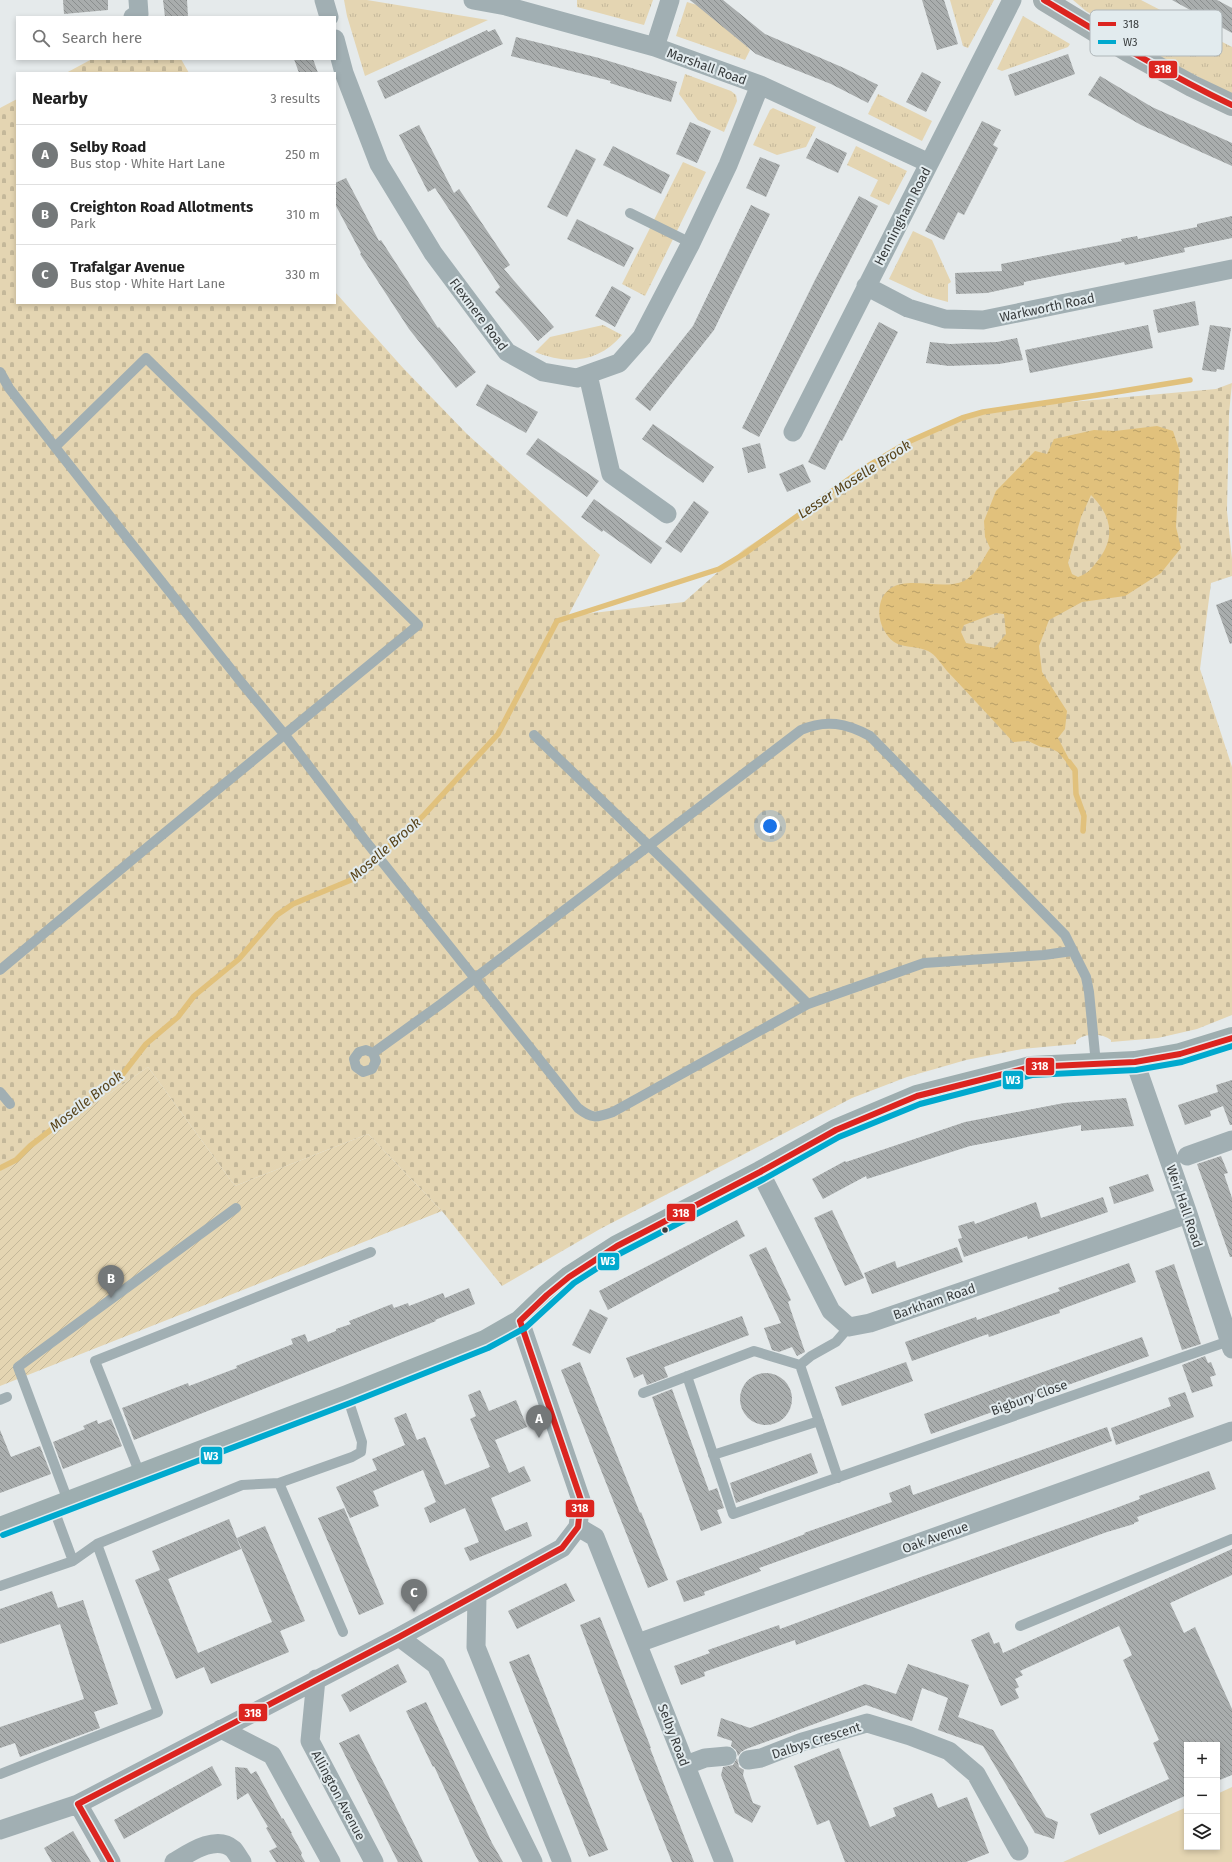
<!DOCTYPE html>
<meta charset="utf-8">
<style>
body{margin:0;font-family:"Fira Sans",sans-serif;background:#f2f2f2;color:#222}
.controls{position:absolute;right:12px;bottom:12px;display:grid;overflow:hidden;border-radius:0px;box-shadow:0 2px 6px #0003}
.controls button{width:36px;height:36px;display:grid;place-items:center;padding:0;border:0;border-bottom:1px solid #e0e0e0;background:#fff;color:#222;font:20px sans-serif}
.you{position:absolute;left:770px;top:826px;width:14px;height:14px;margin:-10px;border:3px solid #fff;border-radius:50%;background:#1a73e8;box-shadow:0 0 0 6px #1a73e833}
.badge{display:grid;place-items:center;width:26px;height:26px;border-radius:50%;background:#747879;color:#fff;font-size:13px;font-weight:700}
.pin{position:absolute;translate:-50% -33px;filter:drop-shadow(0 1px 2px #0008)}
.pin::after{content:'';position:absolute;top:21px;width:14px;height:12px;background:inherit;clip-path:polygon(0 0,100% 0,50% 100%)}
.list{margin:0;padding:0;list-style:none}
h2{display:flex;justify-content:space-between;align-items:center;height:52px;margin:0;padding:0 16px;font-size:17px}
h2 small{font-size:13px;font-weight:400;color:#767676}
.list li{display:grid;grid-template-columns:26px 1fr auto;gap:12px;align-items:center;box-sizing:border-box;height:60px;padding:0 16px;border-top:1px solid #e0e0e0}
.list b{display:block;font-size:15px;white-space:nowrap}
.list p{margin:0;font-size:13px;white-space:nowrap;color:#767676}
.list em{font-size:13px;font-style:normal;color:#767676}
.icon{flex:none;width:22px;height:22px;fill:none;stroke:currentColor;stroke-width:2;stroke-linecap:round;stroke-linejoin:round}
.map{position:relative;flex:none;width:1232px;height:1862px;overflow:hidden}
.search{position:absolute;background:#fff;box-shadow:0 2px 6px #0003;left:16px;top:16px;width:320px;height:44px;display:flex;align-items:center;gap:10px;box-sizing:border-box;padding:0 14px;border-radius:0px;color:#767676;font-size:15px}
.panel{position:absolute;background:#fff;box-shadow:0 2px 6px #0003;left:16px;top:72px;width:320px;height:232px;border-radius:0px}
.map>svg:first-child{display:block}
.grass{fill:url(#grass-tufts)}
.cemetery{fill:url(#cemetery-stones)}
.park{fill:#e4d5b2}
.garden{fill:url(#garden-furrows)}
.water{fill:url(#water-ripples);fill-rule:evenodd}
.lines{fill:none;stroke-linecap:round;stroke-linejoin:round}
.stream{stroke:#e1c17c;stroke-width:5.5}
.building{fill:url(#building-back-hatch)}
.lane{stroke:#a1afb3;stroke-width:10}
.street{stroke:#a1afb3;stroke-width:19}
.secondary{stroke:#9eaeb0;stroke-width:22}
.highway{stroke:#a3aeb0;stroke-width:22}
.bus-1-casing{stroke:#e2ebee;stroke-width:9}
.bus-2-casing{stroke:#e2ebee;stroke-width:9}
.bus-1{stroke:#dc241f;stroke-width:6}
.bus-2{stroke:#00a9ce;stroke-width:6}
.bus-dot{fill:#373b3c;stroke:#e2ebee;stroke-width:1.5}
.labels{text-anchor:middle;stroke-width:4;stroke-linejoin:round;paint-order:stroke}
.street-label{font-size:13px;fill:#373b3c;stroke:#e2ebee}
.water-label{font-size:14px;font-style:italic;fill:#58441b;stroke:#e2ebee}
.key{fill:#e2ebee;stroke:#afb6b9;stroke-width:1}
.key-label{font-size:11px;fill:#373b3c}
.line-badge{stroke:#e2ebee;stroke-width:1.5}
.badge-label{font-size:11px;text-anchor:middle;font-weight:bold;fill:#fff}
</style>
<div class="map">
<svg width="1232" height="1862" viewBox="0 0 1232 1862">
<defs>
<pattern id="grass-tufts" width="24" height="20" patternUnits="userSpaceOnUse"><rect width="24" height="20" fill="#e4d5b2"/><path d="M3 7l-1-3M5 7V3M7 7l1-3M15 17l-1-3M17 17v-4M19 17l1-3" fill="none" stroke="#c4b89a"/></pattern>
<pattern id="cemetery-stones" width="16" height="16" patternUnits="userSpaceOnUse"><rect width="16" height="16" fill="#e4d5b2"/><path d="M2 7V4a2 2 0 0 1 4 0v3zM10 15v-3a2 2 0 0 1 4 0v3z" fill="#c4b89a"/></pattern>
<pattern id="garden-furrows" width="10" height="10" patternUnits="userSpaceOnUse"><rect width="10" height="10" fill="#e4d5b2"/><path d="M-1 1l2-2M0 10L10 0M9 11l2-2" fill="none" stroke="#c4b89a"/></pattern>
<pattern id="water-ripples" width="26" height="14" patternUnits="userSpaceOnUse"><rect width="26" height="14" fill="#e1c17c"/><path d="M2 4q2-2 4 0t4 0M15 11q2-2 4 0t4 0" fill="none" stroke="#b79e67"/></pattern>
<pattern id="building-back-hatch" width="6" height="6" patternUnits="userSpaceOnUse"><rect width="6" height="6" fill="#a9adad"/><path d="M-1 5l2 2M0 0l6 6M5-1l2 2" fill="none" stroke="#8a8e8e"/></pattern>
</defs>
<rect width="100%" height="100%" fill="#e5eaeb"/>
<path class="grass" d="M344 0H367L488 20 365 76 347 16Z
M577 0H653L644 25 577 7Z
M950 0H994L968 48 963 46Z
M1073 0H1141L1232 47V94L1171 63 1086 11Z
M687 2 697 5 746 45 750 50 745 60 676 36Z
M1023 16 1070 44 1068 47 1002 71 997 69Z
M685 74 731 91 736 95 737 101 724 132 698 120 679 94Z
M878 94 932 121 922 141 868 114Z
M773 108 816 127 806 147 777 155 753 145 770 110Z
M856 146 907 171 889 205 870 196 878 180 847 165Z
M683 162 706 172 645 296 622 284Z
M913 231 932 240 951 282 948 284V302L926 296 889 279Z
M603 325 622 335C598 363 568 365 535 352L550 337Z"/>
<path class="cemetery" d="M92 59H181L189 73H66Z
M17 99V303H335V292L404 369 467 434 600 555 568 616 684 602 743 550 908 441 983 410 1216 389 1232 383 1229 414 1227 511 1232 559V576L1211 583 1200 669 1232 767V1015L1197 1029 1158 1038 1111 1042V1040C1102 1033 1084 1033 1076 1041V1044L1022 1049 966 1060 907 1077 852 1098 600 1229 502 1286 442 1211 368 1134 235 1186 148 1067 0 1169V108Z"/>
<path class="park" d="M1232 1787V1862H1063L1187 1807V1847H1217V1794Z"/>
<path class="garden" d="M148 1067 235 1186 368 1134 442 1211 0 1386V1169Z"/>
<path class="water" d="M1157 426 1173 431 1180 452 1176 527 1181 548 1161 573 1125 596 1082 602 1049 620 1039 646 1042 672 1067 711 1065 729 1058 738 1070 761 1067 763 1058 752 1050 748 1041 747 1028 741 1013 742C991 718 969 694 947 671 942 665 935 654 928 651 910 643 896 652 884 630 879 621 878 611 881 601 894 568 938 593 964 581 976 575 983 559 990 548L985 537 984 521 996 491 1035 451 1047 454 1054 439 1094 430 1115 431ZM1091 495C1111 515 1116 536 1099 559 1092 568 1089 573 1078 577L1072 574 1068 563 1081 517ZM996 613 1004 614 1006 634 994 648 966 643 961 632 964 625Z"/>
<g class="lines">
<path class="stream" d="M1069 762 1075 770 1076 794 1084 816 1083 831
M0 1168 16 1160 30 1146 122 1075 146 1044 178 1017 194 996 239 959 277 915 293 904 351 880 423 816 498 734 557 621 719 569 744 554 866 467 908 442 962 418 983 412 1098 395 1190 380"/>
</g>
<path class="building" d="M63 0H108V10L64 14Z
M163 0H187L188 17H165Z
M690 0H723L765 34 844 68 878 85 868 103 831 84 756 54Z
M922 0H944L958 44 937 50Z
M1172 0H1217L1232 8V33Z
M495 29 503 44 385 99 377 81 487 30 488 32Z
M516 37 599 58 677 82 671 102 610 83 611 81 511 56Z
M1068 54 1075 74 1015 96 1008 75Z
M294 59H313L318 73H299Z
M922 72 941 82 926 112 906 102Z
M1100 76 1152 107 1232 143V166L1141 125 1088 95Z
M982 121 1001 130 993 145 998 148 964 215 958 212 944 240 925 231Z
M690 122 711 131 697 163 676 154Z
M419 125 454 193 459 189 510 265 504 269 554 327 538 341 495 292 500 287 435 188 428 192 399 135Z
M816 138 847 153 838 173 806 158Z
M613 146 670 175 661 194 603 165Z
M576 149 596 159 567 217 547 207Z
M760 157 780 165 766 197 746 188Z
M346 178 379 241 381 240 438 328 439 327 476 372 456 388 409 329 360 254 361 253 335 204V183Z
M859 196 878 206 759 437 742 428 815 280Z
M751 205 770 214 714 330 650 411 635 399 693 326Z
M1232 216V238L1184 248 1185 252 1125 265 1124 262 1024 282V285L987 293 956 294 955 273 1002 271 1001 264 1122 241 1121 239 1137 236 1138 239 1197 227V224Z
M577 219 634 248 624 267 567 239Z
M612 286 631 297 615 327 595 316Z
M1195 301 1199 325 1158 333 1153 310Z
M879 322 898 332 842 441 840 440 825 470 808 462Z
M1148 325 1153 348 1030 373 1025 350Z
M1210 325 1231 328 1224 370 1217 369 1216 372 1202 370Z
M1017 338 1023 360 999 364 949 366 926 363 930 342 950 344 997 342Z
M487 384 538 412 526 433 476 405Z
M653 424 714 467 703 483 642 439Z
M538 438 599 481 587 497 526 454Z
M760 443 766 468 748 473 742 448Z
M803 464 811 482 787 492 779 474Z
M594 499 662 548 651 564 603 530 602 532 581 517Z
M694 501 709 512 681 553 665 542Z
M1232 599V643L1230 644 1216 605Z
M1232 1080V1125H1230L1223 1106 1210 1111 1211 1116 1185 1125 1178 1105 1218 1092 1216 1085Z
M1126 1098 1134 1126 1081 1131V1125L970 1146 867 1179 866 1176 823 1199 812 1179 845 1161 846 1162 965 1122 1064 1103Z
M1221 1156 1228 1173 1224 1174 1232 1198V1257H1230L1197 1164Z
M1148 1174 1154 1191 1114 1204 1109 1187Z
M1103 1197 1108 1212 1028 1239 1027 1236 964 1257 958 1239 962 1238 958 1226 974 1221 975 1224 1036 1202 1041 1218Z
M832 1210 864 1278 845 1286 814 1218Z
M737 1220 745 1236 608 1310 599 1291Z
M766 1247 791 1300 788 1302 805 1352 797 1356 792 1347 779 1352 772 1350 764 1328 781 1323 749 1255Z
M957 1247 963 1262 872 1294 864 1273 895 1261 897 1268Z
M1129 1263 1136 1282 1059 1310 1060 1313 1044 1318 989 1337 988 1334 912 1361 905 1342 976 1317 977 1320 1060 1291 1058 1288Z
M1174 1264 1201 1344 1182 1350 1155 1271Z
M469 1288 475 1304 435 1320 436 1321 134 1440 122 1408 188 1383 189 1386 237 1368 236 1366 293 1344 291 1339 305 1334 308 1342 336 1331V1329L351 1324 349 1321 392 1304 394 1308 408 1303 409 1306 443 1293 445 1298Z
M590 1309 608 1318 590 1354 572 1345Z
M742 1316 749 1335 664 1367 668 1377 647 1385 643 1374 634 1378 626 1358Z
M1142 1337 1149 1356 931 1434 924 1414Z
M1205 1356 1208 1363 1211 1362 1216 1375 1210 1377 1213 1386 1192 1393 1182 1365Z
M580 1362 640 1513 641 1512 668 1580 648 1588 561 1370Z
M906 1362 913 1381 842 1406 835 1387Z
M740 1399a26 26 0 1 1 52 0a26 26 0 1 1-52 0Z
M672 1389 709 1491 717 1488 724 1508 717 1510 722 1523 701 1531 652 1397Z
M480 1390 489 1411 516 1400 527 1427 495 1440 509 1473 524 1466 531 1481 491 1498 505 1531 527 1522 532 1536 470 1561 464 1548 479 1542 465 1508 430 1523 424 1508 436 1502 423 1470 373 1491 379 1506 350 1518 336 1487 377 1470 372 1459 405 1445 394 1418 406 1413 417 1440 425 1437 445 1485 490 1467 470 1419 476 1416 468 1395Z
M1185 1392 1194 1417 1116 1445 1111 1428 1171 1406 1168 1398Z
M111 1419 122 1446 63 1469 53 1442 85 1429 83 1426 97 1420 98 1424Z
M1107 1427 1112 1441 759 1568 761 1571 704 1592 705 1595 684 1602 676 1581 760 1551 805 1534 804 1533 892 1502 889 1493 910 1485 913 1495Z
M0 1430 11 1457 40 1446 51 1474 0 1493Z
M811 1453 818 1473 736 1503 730 1483Z
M1209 1471 1216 1489 1137 1517 1139 1521 1134 1523V1524L1107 1532 796 1645 795 1640 769 1649 704 1672 705 1676 681 1685 674 1666 710 1653 708 1650 779 1625 780 1629 918 1578 1116 1508 1140 1499 1139 1496Z
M344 1508 384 1604 359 1615 318 1518Z
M229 1519 241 1549 168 1579 198 1653 272 1622 237 1538 265 1526 305 1621 280 1631 289 1652 211 1684 204 1667 176 1679 135 1580 160 1570 152 1551Z
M1232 1549V1575L1170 1603 1184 1633 1195 1627 1232 1709V1775L1217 1781V1745H1187V1795L1099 1835 1090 1814 1169 1779 1153 1743 1159 1740 1123 1660 1132 1655 1119 1626 1020 1671 1023 1675 1015 1679 1019 1687 1015 1689 1019 1698 1001 1706 971 1640 989 1632 994 1644 999 1642 1003 1653Z
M566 1583 575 1601 517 1629 508 1611Z
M52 1591 58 1608 83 1600 118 1704 94 1712 100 1728 20 1757 15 1743 0 1748V1727L84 1699 60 1624 0 1644V1609Z
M600 1617 651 1748H650L694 1862H672L637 1774 580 1625Z
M529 1654 608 1850 589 1857 509 1662Z
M398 1664 407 1682 350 1712 341 1695Z
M908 1664 969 1685 958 1717 993 1730 1046 1817 1058 1822 1054 1839 1035 1833 983 1746 938 1730 948 1698 922 1688 912 1721 866 1705 746 1749 741 1752 738 1756 736 1750 731 1746 732 1741 717 1736 721 1718 750 1728 865 1684 896 1694Z
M426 1702 492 1843 503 1862H479L474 1853 434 1766 433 1767 406 1711Z
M359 1734 389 1793 423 1862H398L371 1808 339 1743Z
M839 1748 870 1827 896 1816 893 1808 932 1793 938 1808 967 1797 989 1853 966 1862H845L829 1820 817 1825 794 1766Z
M737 1758 739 1767 744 1770 743 1775 753 1803 761 1806 752 1823 735 1813 721 1775 723 1767 733 1765Z
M212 1766 222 1785 124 1839 114 1820Z
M235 1767 247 1768 251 1774 256 1771 282 1819 283 1818 292 1833H291L302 1853 301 1855 305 1862H276L269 1851 277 1847 266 1828 268 1827 248 1793 237 1800Z
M73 1831 91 1862H52L44 1848Z"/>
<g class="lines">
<path class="lane" d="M630 213 691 243
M0 372 9 388 55 447 241 682 285 735 364 839 578 1108C592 1119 596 1118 613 1112L808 1004 924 963 1044 955 1072 951
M534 735 671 867 808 1004
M0 970 156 840 418 625 146 358 55 447
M373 1053 366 1050 359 1052 354 1059 356 1067 363 1072 372 1069 376 1061 373 1053 441 1004 801 730C826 719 846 723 870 736L1065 935 1086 977 1089 992 1096 1064
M0 1092 10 1104
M687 1376 733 1514 1229 1341
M643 1393 754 1351 800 1365
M0 1400 7 1397
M713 1455 819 1421
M140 1474 95 1361 371 1252
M838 1478 800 1365 811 1356 836 1342 849 1327
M279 1483 343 1632
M68 1501 18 1367 236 1208
M53 1507 73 1561
M0 1586 73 1561 97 1544 242 1485 279 1483 352 1457 361 1452 362 1442 347 1396
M1020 1626 1232 1539
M0 1774 158 1712 97 1544"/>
<path class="street" d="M324 0 329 17
M473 0 506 6 655 47 760 85 929 163
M133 17 139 14 138 0
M335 39 344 73 379 164 433 253 507 352 543 372 577 378 619 363 642 337 691 243 728 165 760 85
M655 47 670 0
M866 286 908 308 945 319 983 320 1232 269
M588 375 611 474 667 514
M793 432 1012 0
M1135 1062 1188 1214 1232 1349
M1187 1156 1232 1140
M760 1172 831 1311 849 1327 870 1323 1188 1214
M578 1527 595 1537 724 1862
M477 1596 476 1647 562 1862
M399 1637 436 1665 533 1862
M638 1643 1232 1431
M316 1679 310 1741 374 1862
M221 1729 272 1755 331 1862
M748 1760 761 1758 802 1742 867 1723 910 1736 949 1751 976 1774 1019 1851
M686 1765 705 1758 727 1756
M78 1804 111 1862
M0 1830 78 1804 399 1637 562 1548 578 1527 581 1500 520 1321
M174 1862C189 1853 216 1834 233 1849 236 1852 239 1858 242 1862"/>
<path class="secondary" d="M0 1528 347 1396 485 1341 520 1321 547 1295 569 1277 617 1246 760 1172 836 1130 917 1096 1031 1067 1135 1062 1180 1054 1232 1038"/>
<path class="highway" d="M1044 0 1128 51 1192 86 1232 105"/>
<g class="bus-1-casing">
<path id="bus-1" d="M1044 0C1106 37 1167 74 1232 105
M520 1321 547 1295 569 1277 617 1246 760 1172 836 1130 917 1096 1031 1067 1135 1062 1180 1054 1232 1038
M78 1804 399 1637 562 1548 578 1527 581 1500 520 1321
M78 1804 111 1862"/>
</g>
<g class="bus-2-casing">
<path id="bus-2" d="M3 1535 350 1403 488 1348 525 1328 574 1283 621 1253 764 1179 839 1137 920 1104 1032 1075 1136 1070 1182 1062 1232 1046"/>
</g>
<use href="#bus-1" class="bus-1"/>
<use href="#bus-2" class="bus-2"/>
</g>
<circle class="bus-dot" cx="665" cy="1230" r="3.5"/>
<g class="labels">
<g class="street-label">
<text transform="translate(707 66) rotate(20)" y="5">Marshall Road</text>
<text transform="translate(902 216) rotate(-63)" y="5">Henningham Road</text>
<text transform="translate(1047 307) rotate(-12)" y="5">Warkworth Road</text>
<text transform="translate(479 314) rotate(53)" y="5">Flexmere Road</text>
<text transform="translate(1185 1206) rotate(71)" y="5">Weir Hall Road</text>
<text transform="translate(934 1301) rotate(-19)" y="5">Barkham Road</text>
<text transform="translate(1029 1397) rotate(-20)" y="5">Bigbury Close</text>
<text transform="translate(935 1537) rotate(-20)" y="5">Oak Avenue</text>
<text transform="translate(674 1735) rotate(69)" y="5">Selby Road</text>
<text transform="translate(816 1740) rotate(-18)" y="5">Dalbys Crescent</text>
<text transform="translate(339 1795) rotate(62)" y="5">Allington Avenue</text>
</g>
<g class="water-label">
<text transform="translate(854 479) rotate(-33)" y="5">Lesser Moselle Brook</text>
<text transform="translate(385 849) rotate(-41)" y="5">Moselle Brook</text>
<text transform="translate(86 1101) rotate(-38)" y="5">Moselle Brook</text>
</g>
</g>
<rect x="1090" y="10" width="132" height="46" rx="6" class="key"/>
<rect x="1098" y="22" width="18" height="4" fill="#dc241f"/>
<rect x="1098" y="40" width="18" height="4" fill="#00a9ce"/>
<g class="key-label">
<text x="1123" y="28">318</text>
<text x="1123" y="46">W3</text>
</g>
<g class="line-badge">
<rect x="1148" y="60" width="30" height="19" rx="4" fill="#dc241f"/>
<rect x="1025" y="1057" width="30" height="19" rx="4" fill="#dc241f"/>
<rect x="1002" y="1070" width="22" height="20" rx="4" fill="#00a9ce"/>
<rect x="666" y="1203" width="30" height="19" rx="4" fill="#dc241f"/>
<rect x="597" y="1252" width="23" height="19" rx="4" fill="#00a9ce"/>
<rect x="200" y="1446" width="23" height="19" rx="4" fill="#00a9ce"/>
<rect x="565" y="1499" width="30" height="19" rx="4" fill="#dc241f"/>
<rect x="238" y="1703" width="30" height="19" rx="4" fill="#dc241f"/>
</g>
<g class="badge-label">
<text x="1163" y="73">318</text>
<text x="1040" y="1070">318</text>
<text x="1013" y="1084">W3</text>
<text x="681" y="1217">318</text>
<text x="608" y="1265">W3</text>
<text x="211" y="1460">W3</text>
<text x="580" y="1512">318</text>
<text x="253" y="1717">318</text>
</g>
</svg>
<div class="controls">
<button>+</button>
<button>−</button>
<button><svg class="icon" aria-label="layers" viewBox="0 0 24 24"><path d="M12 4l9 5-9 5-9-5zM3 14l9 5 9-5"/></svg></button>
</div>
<div class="you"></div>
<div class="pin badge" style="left:539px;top:1438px">A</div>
<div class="pin badge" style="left:111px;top:1298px">B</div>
<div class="pin badge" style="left:414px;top:1612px">C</div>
<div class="search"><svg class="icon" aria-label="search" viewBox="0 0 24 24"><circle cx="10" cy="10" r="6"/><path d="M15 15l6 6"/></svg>Search here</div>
<section class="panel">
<h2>Nearby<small>3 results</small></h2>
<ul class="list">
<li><span class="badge">A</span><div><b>Selby Road</b><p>Bus stop · White Hart Lane</p></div><em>250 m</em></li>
<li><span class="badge">B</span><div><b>Creighton Road Allotments</b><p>Park</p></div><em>310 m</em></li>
<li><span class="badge">C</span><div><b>Trafalgar Avenue</b><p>Bus stop · White Hart Lane</p></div><em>330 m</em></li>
</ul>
</section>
</div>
